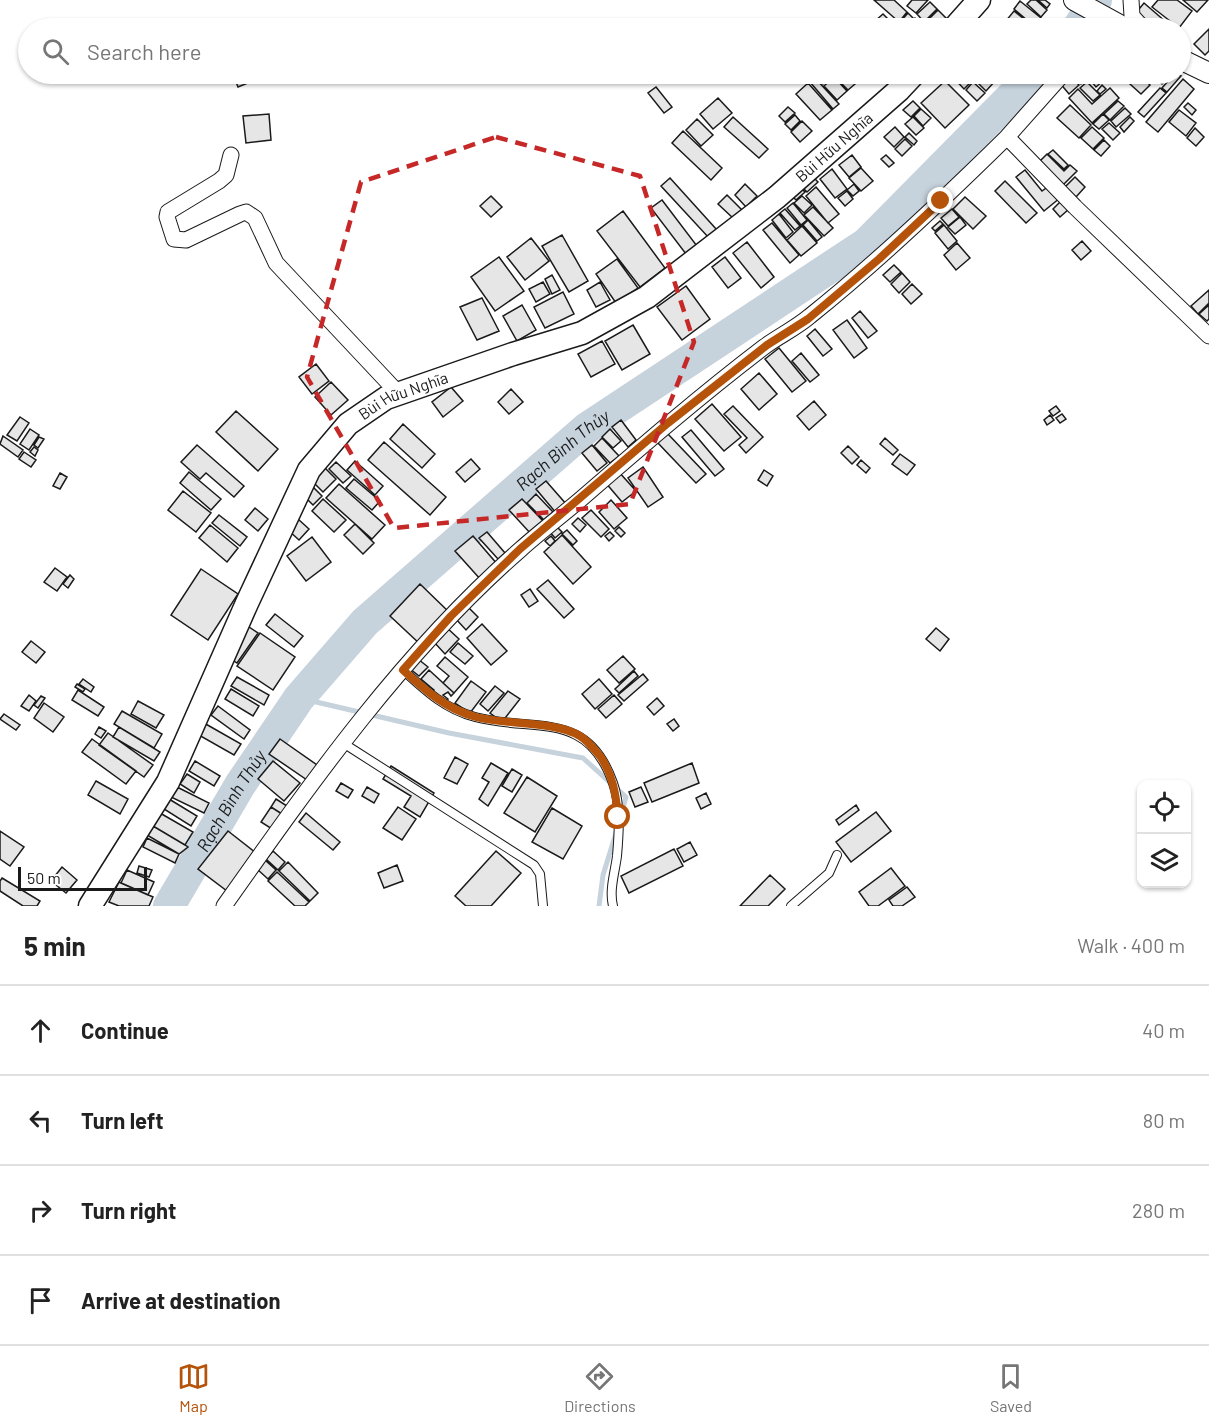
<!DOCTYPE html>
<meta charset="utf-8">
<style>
body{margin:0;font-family:Barlow,sans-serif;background:#f2f2f2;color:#222}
.controls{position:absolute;right:18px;bottom:18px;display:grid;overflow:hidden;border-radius:12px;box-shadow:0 2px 4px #0004}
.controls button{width:54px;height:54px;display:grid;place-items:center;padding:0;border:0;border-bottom:2px solid #e0e0e0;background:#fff;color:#222;font:30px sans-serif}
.scale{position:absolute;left:18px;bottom:15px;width:129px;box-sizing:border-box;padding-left:6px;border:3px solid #1a1a1a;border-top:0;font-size:16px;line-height:21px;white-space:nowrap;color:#1a1a1a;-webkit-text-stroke:4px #fff;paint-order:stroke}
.stop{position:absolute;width:18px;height:18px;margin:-14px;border:4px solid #b45309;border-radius:50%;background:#fff}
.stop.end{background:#b45309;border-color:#fff;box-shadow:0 2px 6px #0008}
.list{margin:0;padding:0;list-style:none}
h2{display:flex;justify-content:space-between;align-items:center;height:78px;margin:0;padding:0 24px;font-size:26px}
h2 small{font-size:20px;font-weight:400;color:#767676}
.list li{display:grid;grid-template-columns:39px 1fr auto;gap:18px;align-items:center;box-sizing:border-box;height:90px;padding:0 24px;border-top:2px solid #e0e0e0}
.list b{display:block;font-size:22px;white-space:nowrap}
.list em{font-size:20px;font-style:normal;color:#767676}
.icon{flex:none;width:33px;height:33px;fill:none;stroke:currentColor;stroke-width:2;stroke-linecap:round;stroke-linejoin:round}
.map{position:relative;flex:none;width:1209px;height:906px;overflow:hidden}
.search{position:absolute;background:#fff;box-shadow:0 2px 4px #0004;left:18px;right:18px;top:18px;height:66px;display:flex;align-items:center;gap:15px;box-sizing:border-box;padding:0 21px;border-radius:33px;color:#767676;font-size:22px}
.sheet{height:438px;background:#fff}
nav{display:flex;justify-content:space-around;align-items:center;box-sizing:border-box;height:84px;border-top:2px solid #e0e0e0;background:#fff;font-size:16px;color:#767676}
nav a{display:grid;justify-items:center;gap:3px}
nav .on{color:#b45309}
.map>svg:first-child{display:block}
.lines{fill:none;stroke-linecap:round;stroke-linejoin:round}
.stream{stroke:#c6d2dc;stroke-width:5}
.river{stroke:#c6d2dc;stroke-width:32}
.building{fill:#e6e6e6;stroke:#1a1a1a;stroke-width:1.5}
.service-casing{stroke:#1a1a1a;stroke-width:10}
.minor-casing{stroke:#1a1a1a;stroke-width:17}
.tertiary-casing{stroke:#1a1a1a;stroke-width:22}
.secondary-casing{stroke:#1a1a1a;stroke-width:25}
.service{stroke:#fff;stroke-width:8}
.minor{stroke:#fff;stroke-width:15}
.tertiary{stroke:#fff;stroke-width:20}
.secondary{stroke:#fff;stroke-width:22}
.route{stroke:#b45309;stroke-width:8}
.marked{fill:none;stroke:#c62828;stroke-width:4.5;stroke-dasharray:12 8;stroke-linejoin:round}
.labels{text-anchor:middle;stroke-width:4.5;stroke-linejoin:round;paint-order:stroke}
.street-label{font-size:16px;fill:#1a1a1a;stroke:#fff}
.water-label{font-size:18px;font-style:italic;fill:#1a1a1a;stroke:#fff}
</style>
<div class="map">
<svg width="1209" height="906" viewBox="0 0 1209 906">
<rect width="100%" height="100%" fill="#fff"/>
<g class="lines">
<path class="stream" d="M299 698 449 733 583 758 626 797 621 815
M599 906 603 875 617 830"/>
<g class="river">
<path d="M1078 28 1096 0"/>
<path id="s1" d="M169 906 240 785 299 698 365 622 587 428 867 243 1034 74"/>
</g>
</g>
<path class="building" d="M874 0H894L907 12 899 22Z
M912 0H928L916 13 907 6Z
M1031 0H1036L1047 10 1041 17 1027 4Z
M1038 0H1045L1050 4 1047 8Z
M1158 0H1177L1192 11 1179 28 1152 7Z
M1183 0H1208L1197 12Z
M1020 1 1041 18 1034 26 1014 9Z
M930 2 937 9 924 22 917 14Z
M1144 3 1166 22 1160 28H1153L1135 14Z
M938 10 949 21 942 28H930L925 23Z
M1014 11 1035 28H1013L1005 22Z
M908 13 913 18 906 27 900 22Z
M883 14 891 22 885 28H881L874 22Z
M915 18 927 27 926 28H911L908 26Z
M1209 29V51L1205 55 1194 44Z
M233 74H256L258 79 238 87Z
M819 74H824L829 78 823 84 816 76Z
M843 74H858L862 78 848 90 837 79Z
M950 74H965L972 81 964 89Z
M966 74H983L975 82Z
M985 74H989L996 80 986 91 977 82Z
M1068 74 1079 85 1069 94 1059 82Z
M1071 74H1083L1087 78 1081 84Z
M1085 74H1097L1104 80 1096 87Z
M1119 74H1138L1150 85 1141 94Z
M1139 74H1148L1153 78 1149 82Z
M1153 74H1171L1162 84 1151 75Z
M1174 74 1181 76 1167 92 1162 88Z
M834 77 847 91 837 100 824 86Z
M815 78 839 104 833 109 810 82Z
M1183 79 1194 89 1158 132 1146 122Z
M945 81 969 105 945 128 921 103Z
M973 82 985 93 977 101 966 90Z
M1087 82 1100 95 1093 101 1080 88Z
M808 83 832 110 820 120 796 94Z
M1102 85 1106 89 1100 94 1097 91Z
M656 87 672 107 664 113 648 93Z
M1110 88 1119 98 1092 123 1069 98 1078 89 1092 104Z
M1160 88 1166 93 1144 117 1138 112Z
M718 98 732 113 713 129 700 114Z
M913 101 920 108 911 117 903 110Z
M1118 101 1124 106 1110 120 1104 114Z
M1188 103 1196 110 1192 115 1184 107Z
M1070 105 1091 125 1079 138 1057 118Z
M788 107 795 113 785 122 779 116Z
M1125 108 1131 114 1116 127 1111 121Z
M921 109 931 118 923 126 914 116Z
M1179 110 1196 123 1186 136 1169 122Z
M269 114 271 140 246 143 243 116Z
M1103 114 1109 120 1099 129 1093 124Z
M795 115 800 121 791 130 785 124Z
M733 117 768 149 759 158 724 127Z
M913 117 924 128 916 135 905 124Z
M1130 117 1134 121 1124 132 1120 127Z
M697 119 713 135 701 146 686 130Z
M802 121 812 131 800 142 791 132Z
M1109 123 1120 133 1113 140 1102 129Z
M895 127 904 137 894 147 884 137Z
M1092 127 1104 138 1093 149 1081 138Z
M1195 128 1204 137 1196 146 1187 138Z
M683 131 722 168 711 180 672 143Z
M909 133 917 141 914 145 905 137Z
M905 139 912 146 902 156 895 149Z
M1104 140 1110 146 1101 156 1094 150Z
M1053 150 1068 165 1064 169 1048 154Z
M1047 154 1064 171 1070 165 1077 171 1062 186 1039 162Z
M852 155 861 167 849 177 839 165Z
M886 155 894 163 889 167 881 159Z
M861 168 873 181 861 191 849 178Z
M832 169 847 189 835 198 820 179Z
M1025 170 1042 191 1049 186 1060 198 1044 211 1016 177Z
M810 174 818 182 807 192 799 184Z
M1075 177 1085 187 1076 197 1065 187Z
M670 178 717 230 709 238 661 186Z
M1005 181 1037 213 1026 223 995 191Z
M745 184 757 196 746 207 735 195Z
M854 184 859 191 853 196 847 190Z
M797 185 805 192 796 200 789 193Z
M816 187 839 214 828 223 806 196Z
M847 191 853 199 845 206 838 198Z
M727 195 743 211 734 219 718 204Z
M491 196 502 207 491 217 480 206Z
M802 196 812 205 804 213 794 203Z
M965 197 986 216 973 229 953 209Z
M662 200 697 246 686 254 651 208Z
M1061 201 1069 209 1060 217 1053 209Z
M793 203 807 220 801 225 787 208Z
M813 207 833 228 824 236 804 215Z
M785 209 800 226 795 230 780 213Z
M952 209 959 217 948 226 941 218Z
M623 211 665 268 640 287 597 231Z
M779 214 793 232 786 238 772 220Z
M960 217 966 225 955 234 948 227Z
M808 220 822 237 817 241 803 225Z
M940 221 943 224 935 231 932 228Z
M772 223 799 255 790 263 763 230Z
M944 225 957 241 948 249 935 233Z
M802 226 817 243 801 256 787 240Z
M562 235 588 281 569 292 542 246Z
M531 238 549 261 525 280 507 257Z
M1082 241 1091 251 1081 260 1072 250Z
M747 242 774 277 761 288 733 253Z
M957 243 970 258 956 270 944 255Z
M499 257 524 291 495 311 471 277Z
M725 257 741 278 728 288 712 267Z
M617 259 638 288 616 303 596 274Z
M894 265 901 272 890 282 883 275Z
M902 273 910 282 899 293 891 284Z
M552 275 560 290 552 294 545 279Z
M543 282 550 294 536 302 529 289Z
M600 282 610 300 596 307 587 290Z
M912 284 922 294 911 304 902 294Z
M686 286 710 319 682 340 657 307Z
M1209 290V303L1198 314 1191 306Z
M563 292 574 314 545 328 534 307Z
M482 298 499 331 477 340 460 307Z
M522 305 536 330 517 341 503 316Z
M1209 305V319L1207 321 1199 314Z
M860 311 877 331 868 338 852 318Z
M847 320 867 348 854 358 833 330Z
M633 325 650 354 622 370 605 341Z
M815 329 832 349 823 356 807 336Z
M602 341 615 364 591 377 578 354Z
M779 348 806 381 792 392 765 359Z
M801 353 819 375 810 382 792 361Z
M316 364 329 381 312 394 299 377Z
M759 373 777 394 759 410 741 389Z
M331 382 348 400 331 415 315 397Z
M451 387 463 401 443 417 432 402Z
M511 389 523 402 509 414 498 402Z
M814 401 826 415 809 430 797 416Z
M712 404 741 437 724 451 695 419Z
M733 406 763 437 746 453 739 445 747 438 724 414Z
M1056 406 1060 411 1053 416 1049 411Z
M236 411 278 449 258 471 216 432Z
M1062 414 1066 419 1060 423 1056 418Z
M1050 415 1054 420 1047 425 1044 420Z
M20 417 29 423 17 441 7 435Z
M621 420 636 440 628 447 612 427Z
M403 424 435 454 422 468 390 439Z
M30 429 39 435 29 450 20 444Z
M610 429 621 441 613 448 602 437Z
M691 430 724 469 715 476 682 437Z
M667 433 706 474 696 483 657 442Z
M3 436 23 450 18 457 0 444Z
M39 437 44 439 38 448 34 445Z
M602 438 619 456 610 463 594 446Z
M885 438 898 450 893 455 880 444Z
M384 442 446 497 430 515 368 460Z
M197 445 244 486 234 497 206 473 200 479 181 462Z
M592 445 607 463 597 471 582 453Z
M848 446 859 457 852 464 841 453Z
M34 447 38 450 35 456 30 452Z
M24 452 36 460 31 467 19 459Z
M900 454 915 465 907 475 892 464Z
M471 459 480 469 465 482 456 472Z
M861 460 870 468 866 473 857 465Z
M355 461 383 486 375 495 347 470Z
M336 462 351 476 343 483 329 469Z
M324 467 336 479 323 492 311 480Z
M643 467 663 497 648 507 628 478Z
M764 470 773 476 767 486 758 480Z
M618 471 636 491 622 502 605 482Z
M189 472 221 499 211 510 180 483Z
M60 473 67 477 60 489 53 486Z
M354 479 380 501 372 510 346 488Z
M546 481 567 505 557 514 536 489Z
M339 484 385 525 372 539 326 498Z
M312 486 322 496 313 505 303 495Z
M183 491 211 513 196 532 168 510Z
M536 494 553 512 544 520 527 503Z
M323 499 346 520 334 532 312 511Z
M522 499 544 522 531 534 509 510Z
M611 500 627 518 614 529 599 512Z
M255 508 268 519 258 531 245 520Z
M591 510 609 529 601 537 582 518Z
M219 515 247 537 240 546 212 523Z
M578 518 586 525 580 532 572 524Z
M298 519 309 529 299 540 288 530Z
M355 524 374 543 363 554 344 535Z
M210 525 238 548 227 562 199 538Z
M556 526 562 532 555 538 550 532Z
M619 527 625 533 621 537 615 531Z
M567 530 577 541 573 545 562 534Z
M487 532 505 553 498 559 479 538Z
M610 532 614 536 609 541 605 536Z
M562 535 591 567 573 584 544 552Z
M473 536 498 565 481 580 455 551Z
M551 536 555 541 550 546 545 541Z
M312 537 331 562 306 581 287 556Z
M55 568 67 577 57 591 44 582Z
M201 569 238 594 208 640 171 615Z
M70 575 74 579 68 588 63 584Z
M548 580 574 609 564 618 537 589Z
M420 584 451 614 421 645 390 616Z
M530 589 538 601 529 607 521 595Z
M467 606 478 617 466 630 455 618Z
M275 614 303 636 294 647 266 625Z
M482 624 507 651 491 665 467 638Z
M246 625 258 633 237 663 225 655Z
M445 626 459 639 445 654 433 641Z
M936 628 949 639 940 651 926 639Z
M260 633 295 657 273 690 237 666Z
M31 641 45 652 36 663 22 652Z
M458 643 473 656 465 664 450 652Z
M623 656 635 669 619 683 607 670Z
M445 657 468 677 454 693 443 683 449 676 437 666Z
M418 659 428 667 419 676 409 668Z
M429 670 454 693 451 696 448 692 443 695 448 699 443 705 430 694 434 690 421 679Z
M634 671 638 676 619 693 615 689Z
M643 674 648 680 624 701 618 695Z
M237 677 269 695 264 705 231 686Z
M83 679 94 687 91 692 79 684Z
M599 679 612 694 595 709 582 694Z
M471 681 486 692 470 713 455 703Z
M77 684 85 689 83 692 75 687Z
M495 686 504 693 488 711 480 704Z
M231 689 259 706 253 716 225 699Z
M78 690 104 707 98 716 72 700Z
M508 691 520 699 502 722 490 713Z
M29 695 36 701 29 711 21 706Z
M614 695 622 704 606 718 598 709Z
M41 696 45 698 38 708 34 705Z
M657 698 664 706 654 715 647 707Z
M138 701 164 715 156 728 131 714Z
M44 703 64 717 53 732 34 718Z
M218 706 250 730 244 739 211 715Z
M122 711 162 734 154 748 114 724Z
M4 714 20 725 16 730 0 719Z
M674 719 679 726 673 731 667 724Z
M204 723 241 744 234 755 197 734Z
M99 727 106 731 101 738 95 734Z
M119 727 160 752 154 761 113 737Z
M108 733 153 765 144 777 99 745Z
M92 739 136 771 126 784 82 752Z
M280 739 320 767 310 782 269 754Z
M455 757 468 764 457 784 444 778Z
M195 761 220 776 214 786 189 771Z
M273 761 300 783 284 801 258 779Z
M491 763 508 773 488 806 479 799 489 782 482 778Z
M692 763 699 783 652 802 644 783Z
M391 766 434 793 420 817 404 807 411 796 383 779Z
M512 769 522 775 512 792 502 786Z
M187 774 200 782 194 793 180 784Z
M527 777 557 796 535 832 504 813Z
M96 781 128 799 120 814 88 795Z
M341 783 353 790 348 798 336 791Z
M177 787 209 803 204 813 171 797Z
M367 787 379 794 374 803 362 796Z
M641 787 648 802 635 807 629 792Z
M706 793 711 804 701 809 696 798Z
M169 799 197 816 191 826 164 809Z
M276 799 287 806 282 814 271 807Z
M856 805 859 810 839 825 836 820Z
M271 807 282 814 272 829 261 822Z
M398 807 416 819 402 840 383 828Z
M552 808 582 826 563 859 532 842Z
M876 812 891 831 851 862 836 842Z
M160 813 193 832 185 845 153 826Z
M306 813 340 842 333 850 299 822Z
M153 826 185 845 188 847 179 854 147 835Z
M0 831 24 847 10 866 0 859Z
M228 831 256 853 227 891 198 869Z
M147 838 179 854 175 863 143 847Z
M690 842 697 855 684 862 677 849Z
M674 849 683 866 629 893 621 876Z
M273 851 285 862 278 870 266 859Z
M496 851 521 873 491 906H466L455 896Z
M265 860 276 870 268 879 257 869Z
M288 862 318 893 310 901 279 871Z
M397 865 403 881 384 888 378 873Z
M139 866 152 870 149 877 137 873Z
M62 867 77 880 66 893 51 881Z
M891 868 905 886 878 906H869L859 892Z
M127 870 154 882 148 895 121 883Z
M277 872 309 902 305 906H295L268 881Z
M770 875 785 889 768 906H740Z
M2 878 40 901 37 906H23L0 891V881Z
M119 882 153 897 149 906H119L109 902Z
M907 887 915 897 902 906H893L889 900Z"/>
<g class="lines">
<g class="service-casing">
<path id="service" d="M403 670C426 691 445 709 475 717 535 733 587 709 613 783 621 805 619 833 617 856 615 872 609 890 613 906
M343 743 534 865 540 874 543 906
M791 906 829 873 837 855"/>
</g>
<g class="minor-casing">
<path id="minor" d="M1131 0 1132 16 1143 28
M1063 74 1007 137 1075 207 1209 336
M231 155 226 175 219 181 168 212 167 217 174 239 186 240 240 214 246 212 255 218 276 263 399 394
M224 906C313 780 404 651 521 549 540 532 561 516 581 499 641 447 701 395 764 347 779 336 796 328 810 316 879 261 944 199 1007 137"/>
</g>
<g class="tertiary-casing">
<path id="tertiary" d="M1074 0 1125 28
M1180 59 1209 73"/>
</g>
<g class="secondary-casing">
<g id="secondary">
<path d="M954 28 979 0"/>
<path id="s2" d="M90 906 168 782 247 603 309 470 348 424 386 398 513 354 582 333 647 297 777 197 899 90 914 74"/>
</g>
</g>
<use href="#service" class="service"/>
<use href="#minor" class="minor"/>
<use href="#tertiary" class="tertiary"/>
<use href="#secondary" class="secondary"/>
</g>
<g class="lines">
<path class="route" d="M618 817C616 795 613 775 600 756 594 749 588 741 580 736 556 721 506 725 476 717 446 709 426 691 403 670L451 616 520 549 668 423 767 345 808 319 879 259 941 201"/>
</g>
<path class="marked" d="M496 137 640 176 694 342 630 504 394 528 307 377 361 182Z"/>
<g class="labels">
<g class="street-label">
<text dy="6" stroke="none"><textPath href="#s2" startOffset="1116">Bùi Hữu Nghĩa</textPath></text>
<text dy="6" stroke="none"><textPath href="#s2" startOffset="612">Bùi Hữu Nghĩa</textPath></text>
</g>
<g class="water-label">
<text dy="6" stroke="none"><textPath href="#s1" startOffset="608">Rạch Bình Thủy</textPath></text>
<text dy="6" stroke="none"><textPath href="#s1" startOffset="122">Rạch Bình Thủy</textPath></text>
</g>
</g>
</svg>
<div class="controls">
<button><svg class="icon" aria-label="locate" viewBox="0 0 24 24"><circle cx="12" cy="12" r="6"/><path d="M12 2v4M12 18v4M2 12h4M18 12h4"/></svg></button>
<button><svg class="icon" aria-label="layers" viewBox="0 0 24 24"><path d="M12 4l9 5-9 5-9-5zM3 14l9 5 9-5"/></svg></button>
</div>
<div class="scale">50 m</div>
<div class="stop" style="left:618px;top:817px"></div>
<div class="stop end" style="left:941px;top:201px"></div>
<div class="search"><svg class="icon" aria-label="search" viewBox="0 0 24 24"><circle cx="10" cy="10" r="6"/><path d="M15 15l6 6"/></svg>Search here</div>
</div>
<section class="sheet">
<h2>5 min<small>Walk · 400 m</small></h2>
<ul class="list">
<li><svg class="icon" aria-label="ahead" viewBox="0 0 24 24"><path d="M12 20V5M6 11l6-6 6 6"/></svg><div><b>Continue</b></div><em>40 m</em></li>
<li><svg class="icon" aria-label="left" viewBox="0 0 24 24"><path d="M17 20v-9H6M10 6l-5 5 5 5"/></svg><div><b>Turn left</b></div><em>80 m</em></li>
<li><svg class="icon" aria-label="right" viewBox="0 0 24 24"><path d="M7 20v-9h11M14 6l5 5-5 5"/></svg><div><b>Turn right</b></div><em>280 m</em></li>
<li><svg class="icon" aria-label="arrive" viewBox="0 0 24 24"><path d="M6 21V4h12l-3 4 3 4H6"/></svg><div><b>Arrive at destination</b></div></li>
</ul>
</section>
<nav>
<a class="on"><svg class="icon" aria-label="map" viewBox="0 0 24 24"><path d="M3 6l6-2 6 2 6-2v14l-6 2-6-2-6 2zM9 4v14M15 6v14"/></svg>Map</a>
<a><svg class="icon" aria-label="directions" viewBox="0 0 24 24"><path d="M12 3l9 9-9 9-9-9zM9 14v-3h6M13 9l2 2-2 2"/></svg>Directions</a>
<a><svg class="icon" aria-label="saved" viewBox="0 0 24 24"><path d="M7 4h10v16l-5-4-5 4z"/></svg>Saved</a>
</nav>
